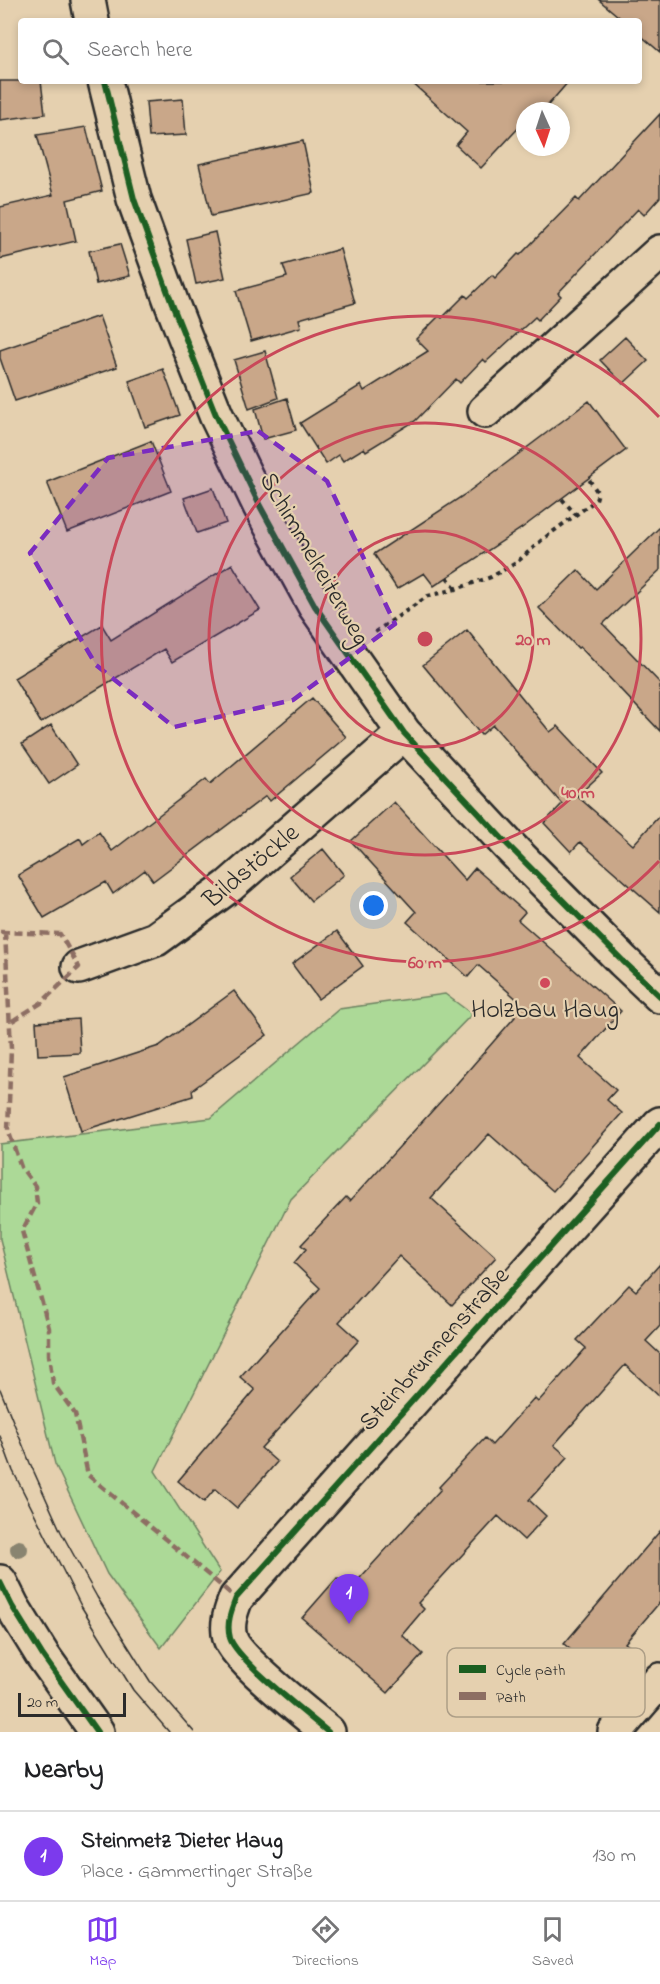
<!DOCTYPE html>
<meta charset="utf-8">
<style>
body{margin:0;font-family:"Indie Flower",sans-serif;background:#f2f2f2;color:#202124}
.compass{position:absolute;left:516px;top:102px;width:54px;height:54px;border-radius:50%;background:#fff;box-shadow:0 3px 9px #0003;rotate:177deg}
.scale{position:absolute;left:18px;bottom:15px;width:108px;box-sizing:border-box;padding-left:6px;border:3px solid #2b2b2b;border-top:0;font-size:16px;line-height:21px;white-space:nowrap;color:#2b2b2b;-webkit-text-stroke:4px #e5d0af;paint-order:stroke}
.you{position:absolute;left:374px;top:906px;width:21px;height:21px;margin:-15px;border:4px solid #fff;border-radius:50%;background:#1a73e8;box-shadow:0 0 0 9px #1a73e833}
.badge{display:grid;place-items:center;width:39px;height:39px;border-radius:50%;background:#7c3aed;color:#fff;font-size:20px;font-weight:700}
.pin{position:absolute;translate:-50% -50px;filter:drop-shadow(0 2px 3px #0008)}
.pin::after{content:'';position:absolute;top:32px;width:21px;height:18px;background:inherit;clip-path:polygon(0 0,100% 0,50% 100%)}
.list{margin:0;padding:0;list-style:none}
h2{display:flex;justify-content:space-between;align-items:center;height:78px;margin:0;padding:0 24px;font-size:26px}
h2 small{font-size:20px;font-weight:400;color:#757577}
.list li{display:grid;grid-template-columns:39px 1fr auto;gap:18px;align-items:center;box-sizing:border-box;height:90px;padding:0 24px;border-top:2px solid #e0e0e0}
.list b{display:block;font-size:22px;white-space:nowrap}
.list p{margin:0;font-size:20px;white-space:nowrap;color:#757577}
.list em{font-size:20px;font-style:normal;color:#757577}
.icon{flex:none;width:33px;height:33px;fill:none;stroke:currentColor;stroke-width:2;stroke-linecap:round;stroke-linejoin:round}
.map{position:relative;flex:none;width:660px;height:1732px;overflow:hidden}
.search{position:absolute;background:#fff;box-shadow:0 3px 9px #0003;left:18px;right:18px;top:18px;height:66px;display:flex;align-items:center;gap:15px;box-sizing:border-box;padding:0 21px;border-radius:6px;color:#757577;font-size:22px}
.sheet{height:168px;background:#fff}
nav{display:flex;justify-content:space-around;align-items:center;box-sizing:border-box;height:84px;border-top:2px solid #e0e0e0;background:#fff;font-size:16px;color:#757577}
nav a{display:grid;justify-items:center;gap:3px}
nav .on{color:#7c3aed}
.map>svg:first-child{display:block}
.green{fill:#acd997;stroke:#6c8261;stroke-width:1.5}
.building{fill:#c9a789;stroke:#2b2b2b;stroke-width:1.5}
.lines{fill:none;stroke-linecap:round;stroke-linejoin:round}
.street-casing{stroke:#2b2b2b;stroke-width:38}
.path{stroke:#2b2b2b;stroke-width:4;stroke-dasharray:4.5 4.5;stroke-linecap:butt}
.street{stroke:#e5d0af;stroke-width:33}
.tram{stroke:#2b2b2b;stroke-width:1.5}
.quiet{stroke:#8d6e63;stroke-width:4.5;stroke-dasharray:9 4.5;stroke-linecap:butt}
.cycleway-casing{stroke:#e5d0af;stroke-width:10}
.cycleway{stroke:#1b5e20;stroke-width:6}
.tree{fill:#89846f}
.marked{fill:#7b2cbf;fill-opacity:0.2;stroke:#7b2cbf;stroke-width:4.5;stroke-dasharray:12 8;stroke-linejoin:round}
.ring{fill:none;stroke:#c94859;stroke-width:3}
.poi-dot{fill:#d1495b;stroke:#e5d0af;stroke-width:2}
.labels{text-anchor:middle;stroke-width:4.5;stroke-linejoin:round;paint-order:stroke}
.street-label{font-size:26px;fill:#2b2b2b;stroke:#e5d0af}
.poi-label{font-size:26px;fill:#2b2b2b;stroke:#e5d0af}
.key{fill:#e5d0af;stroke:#ad9e87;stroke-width:1.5}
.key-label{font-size:16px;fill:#2b2b2b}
.centre{fill:#c94859;stroke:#e5d0af;stroke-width:3}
.ring-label{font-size:18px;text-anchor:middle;font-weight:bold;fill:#c94859;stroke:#e5d0af;stroke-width:4.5;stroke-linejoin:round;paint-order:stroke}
</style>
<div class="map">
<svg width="660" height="1732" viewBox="0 0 660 1732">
<rect width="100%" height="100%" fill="#e5d0af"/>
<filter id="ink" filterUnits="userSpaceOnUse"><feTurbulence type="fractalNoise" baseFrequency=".0167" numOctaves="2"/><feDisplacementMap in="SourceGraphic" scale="12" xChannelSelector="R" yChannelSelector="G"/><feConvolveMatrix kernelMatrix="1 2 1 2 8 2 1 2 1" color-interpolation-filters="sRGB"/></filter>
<g filter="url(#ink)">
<path class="green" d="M445 994 472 1014 291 1199 155 1471 220 1572 161 1648 107 1574 55 1464 0 1239V1144L211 1118 339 1009Z"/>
<path class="building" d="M599 0H660V52L639 34V21H624Z
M0 81H41L45 114 0 120Z
M410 81H569L543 111H525V121L481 168 456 145 467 132Z
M183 99 186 135 149 137 146 102Z
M660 114V197L644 215 638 209 558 293 561 296 538 320 535 317 486 362 483 359 460 383 456 379 415 421 366 451 364 448 343 461 339 455 326 464 300 423 361 385 364 391 428 351 416 339 439 316 442 318 465 295 468 298 492 275 495 278 518 254 520 255 576 198 579 201Z
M86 127 102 191 67 200 76 241 0 259V207L53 195 37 135Z
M303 141 314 193 211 216 199 164Z
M215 232 225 278 196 284 186 239Z
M120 244 130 276 96 284 89 251Z
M340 249 355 303 299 319 301 327 251 341 236 291 287 277 283 265Z
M99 316 117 367 15 401 0 358V350Z
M625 337 648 361 623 384 600 360Z
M265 351 278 398 249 409 234 360Z
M163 369 180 415 145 427 129 381Z
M287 398 296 430 263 439 255 409Z
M589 401 626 450 522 528 434 586 424 573 397 589 374 554 464 495Z
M151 441 171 491 67 532 47 482Z
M213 488 226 523 197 533 184 498Z
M660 527V570L603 624 660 683V731L580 647 578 648 539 608 578 570 596 589Z
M232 564 260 610 172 662 164 649 41 723 14 678 102 625 111 640Z
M467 630 550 732 558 726 602 773 577 796 633 845 660 815V912L580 842 571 852 544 823 562 804 493 725 481 735 423 665Z
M312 698 346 737 270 801 266 796 153 881 145 870 113 894 106 882 44 918 18 875 80 838 83 844 99 832 112 851 206 779 210 784Z
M51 725 77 765 49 784 22 744Z
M394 802 465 880 475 868 525 912 518 920 621 1011 580 1058 616 1090 607 1100 622 1113 553 1191 489 1134 431 1198 496 1257 452 1305 399 1256 339 1322 359 1340 261 1448 277 1462 237 1508 215 1489 204 1502 178 1481 255 1390 240 1377 320 1288 294 1263 306 1249 301 1245 346 1197 350 1201 452 1089 515 1017 510 1014 520 1002 478 965 468 977 407 922 416 912 351 841Z
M323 849 344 875 311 901 290 876Z
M337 931 363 966 318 999 292 964Z
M234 991 267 1035 192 1090 193 1096 81 1131 64 1077 159 1046Z
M78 1019 80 1053 38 1055 36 1022Z
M660 1264V1326L646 1341 660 1354V1397L625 1365 554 1445 568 1457 529 1500 546 1516 524 1540 498 1516 418 1603 424 1609 402 1635 423 1654 388 1693 302 1618 337 1578 350 1589 441 1489 439 1487 485 1438 492 1445 534 1398 538 1402 586 1348 577 1340 629 1285 636 1291Z
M660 1531V1602L625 1643 629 1646 602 1676 608 1681 581 1712 545 1681 571 1650 564 1644Z"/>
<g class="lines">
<g class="street-casing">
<path id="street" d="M88 0 92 21
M105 81 134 199 172 304 216 415 260 506 315 606 404 733 508 845 623 961 660 996
M485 411 660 252
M79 967 156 939 229 886 404 733
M0 1582 12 1606 43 1656 97 1732
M328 1732C308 1715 236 1659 230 1638 226 1624 231 1611 236 1598L660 1124
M615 1732 660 1680"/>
</g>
<path class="path" d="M562 499 576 515
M447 577 456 589
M375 632 428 596 456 589 491 577 516 563 543 539 596 500 598 493 588 478"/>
<use href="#street" class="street"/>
<path class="tram" d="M0 1389 30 1463 61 1532 97 1597 150 1681 194 1732
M0 1436 13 1471 81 1606 133 1690 169 1732"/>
<path class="quiet" d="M0 932 60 934 79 967 41 1003 9 1023
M5 932 11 1048 8 1130 21 1167 35 1186 37 1203 22 1231 49 1328V1355L53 1383 75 1414 88 1475 236 1598"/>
<g class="cycleway-casing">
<path id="cycleway" d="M105 81 134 199 172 304 216 415 260 506 315 606 404 733 508 845 623 961 660 996
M0 1582 12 1606 43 1656 97 1732
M328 1732C308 1715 236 1659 230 1638 226 1624 231 1611 236 1598L660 1124"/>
</g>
<use href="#cycleway" class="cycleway"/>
</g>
<circle class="tree" cx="19" cy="1549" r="9"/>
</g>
<path class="marked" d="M258 431 327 481 395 624 293 700 174 727 96 665 30 553 108 458Z"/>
<g class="ring">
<circle cx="425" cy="639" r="108"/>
<circle cx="425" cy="639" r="216"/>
<path d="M659 861A323 323 0 1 1 659 417"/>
</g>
<circle class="poi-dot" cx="545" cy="983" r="6"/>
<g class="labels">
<g class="street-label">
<text transform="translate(316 558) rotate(60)" y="9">Schimmelreiterweg</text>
<text transform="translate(250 865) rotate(-40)" y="9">Bildstöckle</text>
<text transform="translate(433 1348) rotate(-48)" y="9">Steinbrunnenstraße</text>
</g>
<g class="poi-label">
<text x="545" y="1017">Holzbau Haug</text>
</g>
</g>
<rect x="447" y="1648" width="198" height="69" rx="9" class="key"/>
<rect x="459" y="1665" width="27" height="8" fill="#1b5e20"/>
<rect x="459" y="1692" width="27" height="8" fill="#8d6e63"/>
<g class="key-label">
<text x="496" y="1675">Cycle path</text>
<text x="496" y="1702">Path</text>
</g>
<circle cx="425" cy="639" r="9" class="centre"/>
<g class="ring-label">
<text x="533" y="645">20 m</text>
<text x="578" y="798">40 m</text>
<text x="425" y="968">60 m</text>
</g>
</svg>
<svg class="compass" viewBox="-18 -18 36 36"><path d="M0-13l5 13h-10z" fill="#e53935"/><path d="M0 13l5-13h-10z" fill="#757577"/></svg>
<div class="scale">20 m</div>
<div class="you"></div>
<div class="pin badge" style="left:349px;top:1624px">1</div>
<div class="search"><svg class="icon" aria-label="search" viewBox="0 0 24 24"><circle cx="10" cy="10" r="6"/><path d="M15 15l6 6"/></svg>Search here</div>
</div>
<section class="sheet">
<h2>Nearby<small></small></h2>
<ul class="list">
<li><span class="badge">1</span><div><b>Steinmetz Dieter Haug</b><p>Place · Gammertinger Straße</p></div><em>130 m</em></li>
</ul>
</section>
<nav>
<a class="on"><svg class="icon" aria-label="map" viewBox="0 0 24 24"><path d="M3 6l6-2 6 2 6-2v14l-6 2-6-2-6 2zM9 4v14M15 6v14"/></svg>Map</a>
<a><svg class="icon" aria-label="directions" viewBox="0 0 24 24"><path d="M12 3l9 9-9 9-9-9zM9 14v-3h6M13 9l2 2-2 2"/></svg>Directions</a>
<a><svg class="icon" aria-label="saved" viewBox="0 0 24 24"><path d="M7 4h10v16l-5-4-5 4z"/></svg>Saved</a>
</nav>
